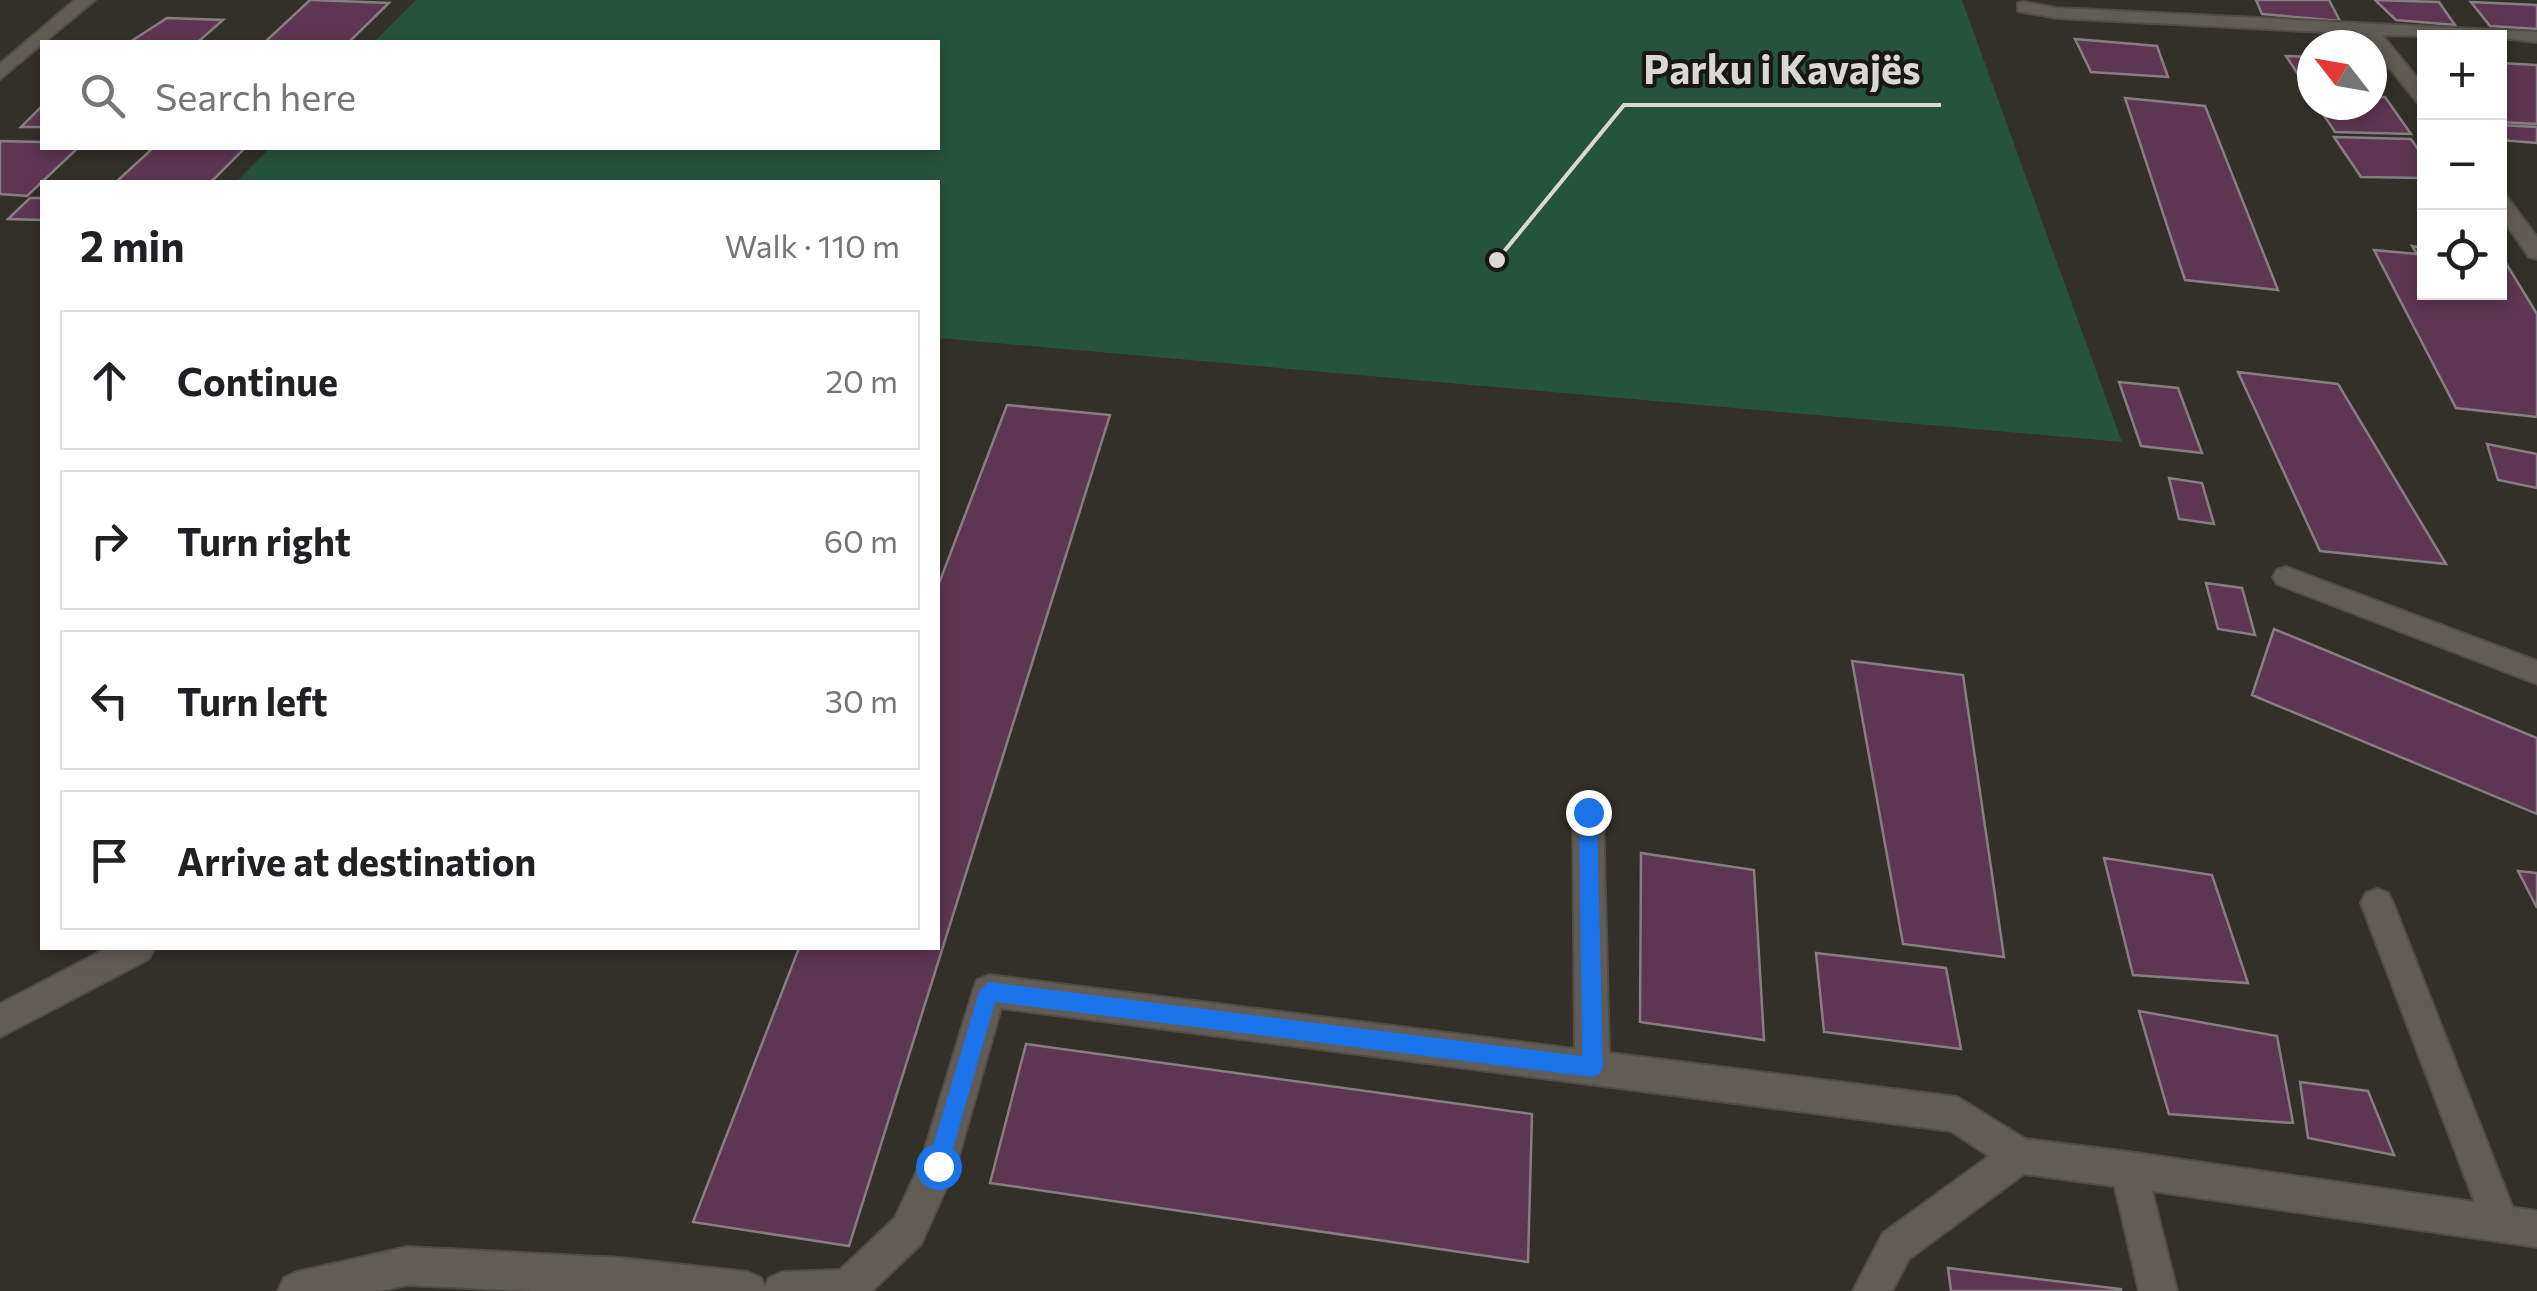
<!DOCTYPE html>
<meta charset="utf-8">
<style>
body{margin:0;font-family:Commissioner,sans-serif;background:#f2f2f2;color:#202124}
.controls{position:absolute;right:30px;top:30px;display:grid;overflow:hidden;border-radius:0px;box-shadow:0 5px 15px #0003}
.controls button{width:90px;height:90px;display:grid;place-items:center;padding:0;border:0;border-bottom:2px solid #e0e0e0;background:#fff;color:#202124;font:50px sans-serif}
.compass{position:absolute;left:2297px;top:30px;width:90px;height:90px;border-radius:50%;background:#fff;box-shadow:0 5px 15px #0003;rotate:301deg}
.stop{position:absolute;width:30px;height:30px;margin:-22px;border:8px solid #1a73e8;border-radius:50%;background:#fff}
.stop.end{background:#1a73e8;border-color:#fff;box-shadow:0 2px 10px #0008}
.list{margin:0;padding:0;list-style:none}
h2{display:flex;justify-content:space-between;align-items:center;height:130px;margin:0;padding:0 40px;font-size:42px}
h2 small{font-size:32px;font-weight:400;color:#757577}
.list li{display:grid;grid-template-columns:65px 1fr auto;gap:30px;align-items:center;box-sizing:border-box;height:140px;margin:0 20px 20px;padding:0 20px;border:2px solid #e0e0e0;border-radius:0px}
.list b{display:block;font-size:38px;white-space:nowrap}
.list em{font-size:32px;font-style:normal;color:#757577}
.icon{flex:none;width:55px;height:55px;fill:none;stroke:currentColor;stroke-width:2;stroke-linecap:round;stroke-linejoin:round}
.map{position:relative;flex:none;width:2537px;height:1291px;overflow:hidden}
.search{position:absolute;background:#fff;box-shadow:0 5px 15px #0003;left:40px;top:40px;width:900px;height:110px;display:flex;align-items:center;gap:25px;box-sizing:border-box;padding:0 35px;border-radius:0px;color:#757577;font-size:38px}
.panel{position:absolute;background:#fff;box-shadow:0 5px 15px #0003;left:40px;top:180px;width:900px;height:770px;border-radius:0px}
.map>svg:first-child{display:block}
.green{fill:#26533d}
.building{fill:#5e3651;stroke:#867e83;stroke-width:2.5}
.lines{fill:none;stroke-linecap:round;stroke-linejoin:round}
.service-casing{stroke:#504d48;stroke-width:4}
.minor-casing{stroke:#504d48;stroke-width:4}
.service{fill:#615c56;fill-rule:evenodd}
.minor{fill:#615c56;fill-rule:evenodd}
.route{fill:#1a73e8}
.leader{fill:none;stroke:#dad8d4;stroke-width:4}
.callout-dot{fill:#dad8d4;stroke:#191715;stroke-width:4}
.callout-label{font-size:40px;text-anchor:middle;font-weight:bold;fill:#dad8d4;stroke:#191715;stroke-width:8;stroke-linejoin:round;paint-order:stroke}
</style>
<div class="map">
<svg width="2537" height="1291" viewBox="0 0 2537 1291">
<rect width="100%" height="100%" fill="#332f29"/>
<path class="green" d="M416 0H1962L2122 442 938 338V182H236L270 148H938V42H374Z"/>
<path class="building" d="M310 0H313L389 3 349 42H265Z
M2256 0H2329L2340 21 2262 14Z
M2375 0 2439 2 2455 25 2396 20Z
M2471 2 2537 5V29L2490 26Z
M167 18 223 20 198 42H130Z
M2075 39 2157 46 2168 77 2091 72Z
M2286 56 2312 57V91H2309Z
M2500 63 2537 65V124L2500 122Z
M2372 97H2385L2411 134 2335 132 2317 105H2372Z
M2125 98 2205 106 2278 290 2185 280Z
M42 106V127H21Z
M2500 125 2537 127V143L2500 140Z
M2334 137 2411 139 2424 158V178L2361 177Z
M0 141 42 142V148H78L27 196 0 194Z
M153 148H245L211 182H116Z
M30 198H42V220L8 219Z
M2412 246 2424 248V292H2500L2501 255 2537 314V417L2456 408 2374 250 2417 254Z
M2238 372 2338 384 2446 564 2320 551Z
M2119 382 2178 388 2202 453 2141 446Z
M1007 405 1110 415 849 1246 693 1222 799 948H938V586Z
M2487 444 2537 454V488L2498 480Z
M2169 478 2202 483 2214 524 2179 519Z
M2206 583 2242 588 2255 635 2218 629Z
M2274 629 2537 738V814L2252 695Z
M1852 661 1963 675 2004 957 1903 944Z
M1641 853 1754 870 1764 1040 1640 1022Z
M2104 858 2212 875 2248 983 2133 975Z
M2518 871 2537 873V908Z
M1816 953 1946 968 1961 1049 1824 1032Z
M2139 1011 2277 1036 2293 1123 2169 1114Z
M1026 1044 1532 1114 1528 1262 990 1183Z
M2300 1082 2368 1091 2394 1155 2308 1138Z
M1948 1268 2121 1289V1291H1951Z"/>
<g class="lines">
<g class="service-casing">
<path id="service" d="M1588 799 1599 803 1603 812 1609 1053 1957 1097 2025 1139 2129 1152 2142 1157 2147 1170 2142 1183 2129 1188 2024 1174 1909 1259 1892 1291H1853L1883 1233 1989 1156 1951 1131 1001 1008 956 1166 921 1244 872 1291H531L407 1285 379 1291H278L284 1278 297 1272 407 1247 621 1258 748 1272 761 1278 765 1287 769 1278 782 1272 840 1270 895 1218 921 1162 973 991 977 980 989 975 1575 1049 1573 812 1577 803Z
M2377 889 2388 893 2393 903 2519 1224 2514 1237 2501 1242 2488 1237 2483 1224 2361 903 2366 893Z"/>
</g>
<g class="minor-casing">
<path id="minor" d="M75 0H95L0 79V64Z
M2024 2 2057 8 2537 32V42L2500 38 2382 35 2424 86V104L2417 102 2362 34 2057 18 2018 11V3Z
M2500 195 2507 197 2537 237V259L2529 257 2500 215Z
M2286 567 2537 661V684L2277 584 2273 577 2277 570Z
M107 948H154L149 959 0 1037V1004Z
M2129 1152 2537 1211V1247L2152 1191 2177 1291H2139L2111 1170 2116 1157Z"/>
</g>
<use href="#service" class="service"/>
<use href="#minor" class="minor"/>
</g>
<path class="route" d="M1588 804 1597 812 1603 1067 1600 1074 1592 1077 995 1002 948 1166 945 1174 938 1177 930 1174 927 1166 979 992 988 982 1582 1056 1579 812Z"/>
<path class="leader" d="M1497 260L1624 105H1941"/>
<circle class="callout-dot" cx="1497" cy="260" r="10"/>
<g class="callout-label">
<text x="1782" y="84">Parku i Kavajës</text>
</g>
</svg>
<div class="controls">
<button>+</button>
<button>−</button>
<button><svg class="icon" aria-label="locate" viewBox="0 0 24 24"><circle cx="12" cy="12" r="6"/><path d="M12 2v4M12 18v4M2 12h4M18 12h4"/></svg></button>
</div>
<svg class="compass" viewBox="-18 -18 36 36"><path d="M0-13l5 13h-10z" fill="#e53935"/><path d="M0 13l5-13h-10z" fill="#757577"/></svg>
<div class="stop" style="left:938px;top:1166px"></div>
<div class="stop end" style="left:1588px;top:812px"></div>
<div class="search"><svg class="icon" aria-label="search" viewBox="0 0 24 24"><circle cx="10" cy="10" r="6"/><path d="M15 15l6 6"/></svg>Search here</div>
<section class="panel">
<h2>2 min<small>Walk · 110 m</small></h2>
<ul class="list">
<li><svg class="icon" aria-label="ahead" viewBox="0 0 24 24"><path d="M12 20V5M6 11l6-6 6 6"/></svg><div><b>Continue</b></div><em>20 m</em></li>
<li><svg class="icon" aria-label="right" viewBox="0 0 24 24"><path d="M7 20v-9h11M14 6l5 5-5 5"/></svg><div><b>Turn right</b></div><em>60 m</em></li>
<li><svg class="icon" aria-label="left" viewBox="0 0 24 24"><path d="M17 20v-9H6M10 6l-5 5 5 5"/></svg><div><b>Turn left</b></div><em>30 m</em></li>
<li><svg class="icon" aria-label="arrive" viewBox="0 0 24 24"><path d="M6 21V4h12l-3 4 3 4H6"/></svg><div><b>Arrive at destination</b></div></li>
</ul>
</section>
</div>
